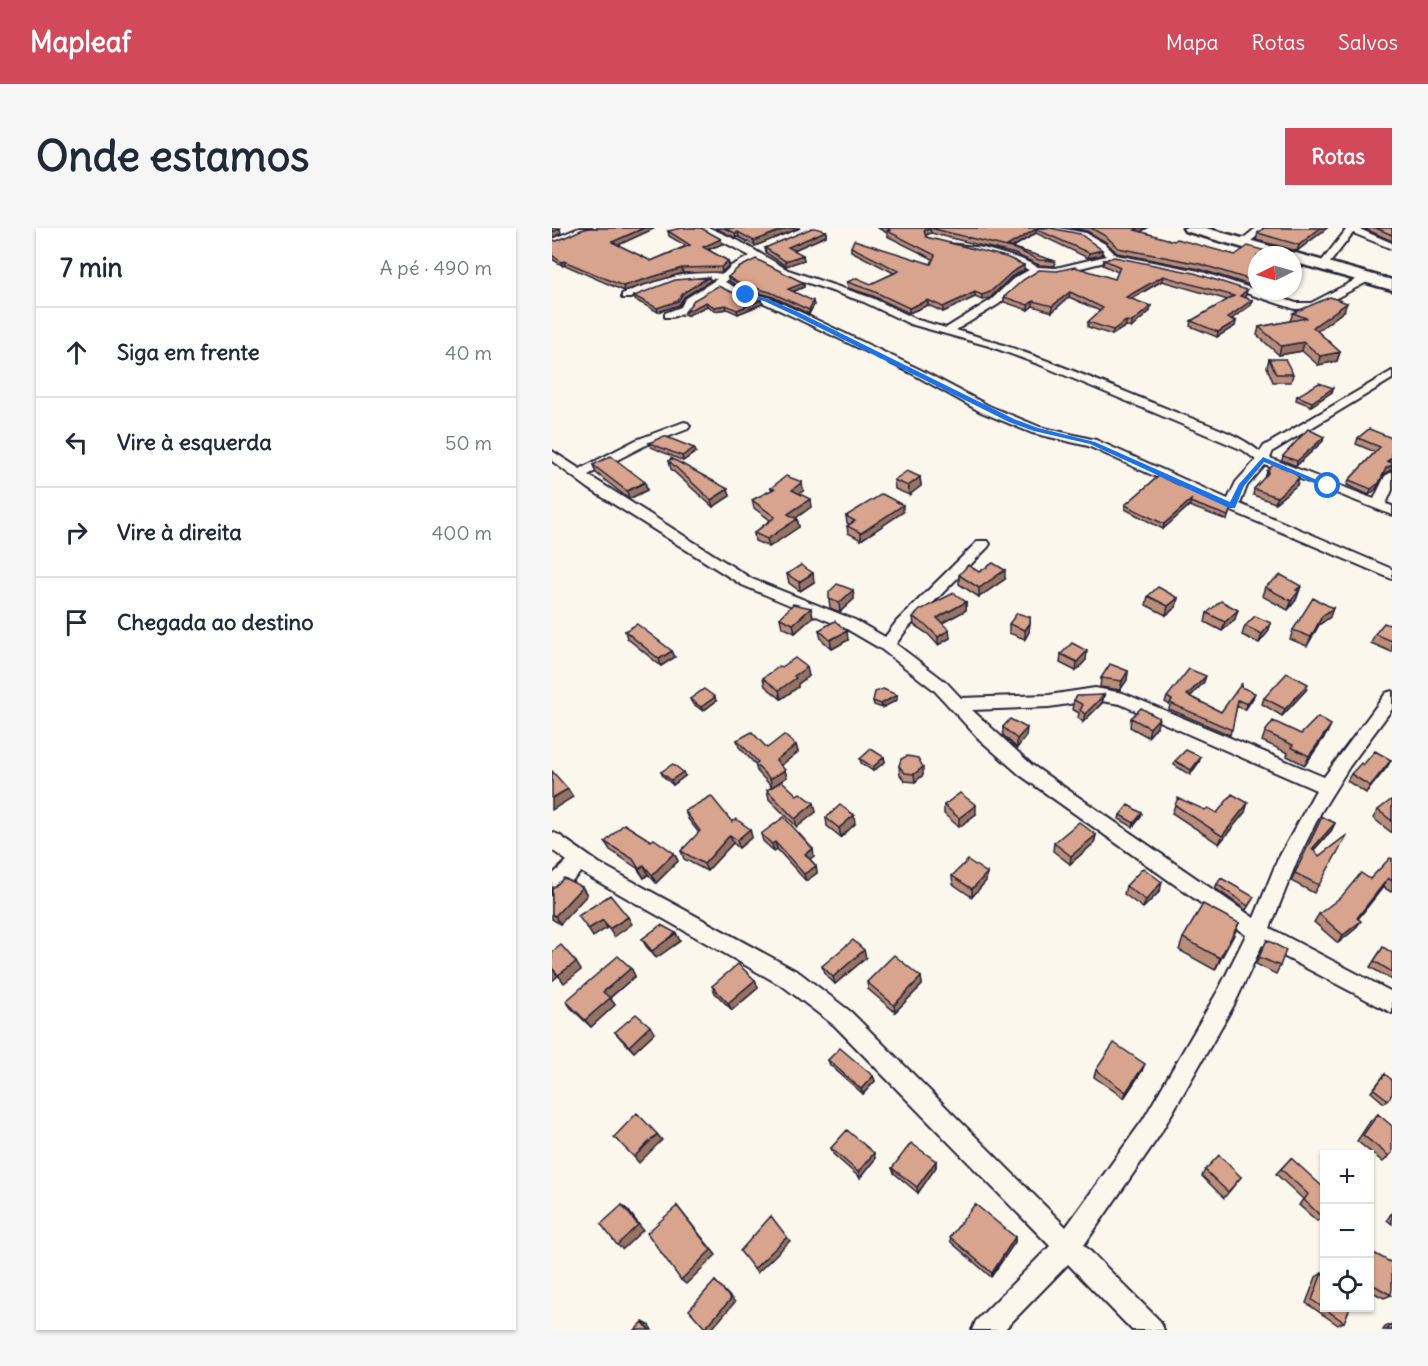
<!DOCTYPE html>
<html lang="pt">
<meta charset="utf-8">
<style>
body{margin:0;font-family:Delius,sans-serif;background:#f6f6f7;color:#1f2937}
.controls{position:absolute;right:18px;bottom:18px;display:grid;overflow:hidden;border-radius:0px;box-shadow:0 2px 4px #0004}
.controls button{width:54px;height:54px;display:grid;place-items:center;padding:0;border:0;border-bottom:2px solid #e0e1e3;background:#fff;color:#1f2937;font:30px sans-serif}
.compass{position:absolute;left:696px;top:18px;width:54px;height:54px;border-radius:50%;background:#fff;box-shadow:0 2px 4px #0004;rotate:265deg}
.stop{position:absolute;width:18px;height:18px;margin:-14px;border:4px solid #1a73e8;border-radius:50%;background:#fff}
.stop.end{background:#1a73e8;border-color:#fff;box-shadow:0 2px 6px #0008}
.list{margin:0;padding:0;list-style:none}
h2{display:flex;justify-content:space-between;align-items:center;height:78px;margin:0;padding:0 24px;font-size:26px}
h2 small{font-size:20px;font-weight:400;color:#747a83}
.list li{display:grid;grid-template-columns:39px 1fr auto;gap:18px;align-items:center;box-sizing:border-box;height:90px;padding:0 24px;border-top:2px solid #e0e1e3}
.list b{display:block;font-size:22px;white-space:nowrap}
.list em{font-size:20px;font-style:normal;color:#747a83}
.icon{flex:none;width:33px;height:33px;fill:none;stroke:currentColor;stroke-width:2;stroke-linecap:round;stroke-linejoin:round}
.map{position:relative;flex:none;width:840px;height:1102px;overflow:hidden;border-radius:0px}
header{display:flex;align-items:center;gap:36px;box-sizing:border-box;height:84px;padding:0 30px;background:#d1495b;color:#fff}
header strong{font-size:28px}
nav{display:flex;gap:33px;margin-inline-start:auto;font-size:21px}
.intro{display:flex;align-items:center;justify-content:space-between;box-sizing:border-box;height:144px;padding:0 36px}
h1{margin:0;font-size:42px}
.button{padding:15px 27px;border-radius:0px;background:#d1495b;color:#fff;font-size:21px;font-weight:700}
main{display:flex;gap:36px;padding:0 36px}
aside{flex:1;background:#fff;border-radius:0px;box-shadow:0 2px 4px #0004}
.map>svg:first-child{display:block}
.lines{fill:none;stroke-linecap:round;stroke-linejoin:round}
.minor-casing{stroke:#22223b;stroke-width:4}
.primary-casing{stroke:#22223b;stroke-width:5}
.minor{fill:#fbf7ec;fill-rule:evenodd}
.primary{fill:#fbf7ec;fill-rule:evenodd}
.wall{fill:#ba8d79;stroke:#22223b;stroke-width:1.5}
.shaded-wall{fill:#977363;stroke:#22223b;stroke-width:1.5}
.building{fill:#d8a48d;stroke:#22223b;stroke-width:1.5}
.route{fill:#1a73e8}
</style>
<header>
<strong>Mapleaf</strong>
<nav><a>Mapa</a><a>Rotas</a><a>Salvos</a></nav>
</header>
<div class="intro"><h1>Onde estamos</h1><a class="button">Rotas</a></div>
<main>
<aside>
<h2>7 min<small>A pé · 490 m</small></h2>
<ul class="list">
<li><svg class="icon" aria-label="ahead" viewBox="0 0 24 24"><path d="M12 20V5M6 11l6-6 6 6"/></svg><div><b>Siga em frente</b></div><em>40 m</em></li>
<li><svg class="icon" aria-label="left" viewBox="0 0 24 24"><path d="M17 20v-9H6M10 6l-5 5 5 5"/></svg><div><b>Vire à esquerda</b></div><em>50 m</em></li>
<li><svg class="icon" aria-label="right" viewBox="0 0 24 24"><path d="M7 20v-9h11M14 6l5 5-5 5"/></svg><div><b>Vire à direita</b></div><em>400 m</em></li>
<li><svg class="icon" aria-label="arrive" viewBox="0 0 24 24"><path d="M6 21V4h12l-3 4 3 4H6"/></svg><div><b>Chegada ao destino</b></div></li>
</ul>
</aside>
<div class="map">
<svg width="840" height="1102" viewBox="0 0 840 1102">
<rect width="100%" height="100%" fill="#fbf7ec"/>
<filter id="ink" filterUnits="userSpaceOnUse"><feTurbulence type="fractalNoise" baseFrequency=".0167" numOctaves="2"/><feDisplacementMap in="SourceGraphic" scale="12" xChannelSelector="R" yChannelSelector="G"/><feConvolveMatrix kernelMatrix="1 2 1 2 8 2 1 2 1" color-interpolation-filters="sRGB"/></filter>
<g filter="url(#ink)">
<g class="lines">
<g class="minor-casing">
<path id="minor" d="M27 0H40L6 15H0V11Z
M145 0H158L187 13 236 42 320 70 366 92 394 100 439 72 461 51 477 42C451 29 424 26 397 20V16L431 20 469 31 486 39 504 40 554 28 547 20 528 9 486 0H507L534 5 553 16 564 27 647 43 744 75H759L811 48H819V52L765 80 743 81 642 48 561 32 504 46 486 45 469 55 447 76 404 102C477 123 546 153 616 181 646 194 683 203 708 224L712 218 840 143V151L721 223 718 230 822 271 833 248 840 244V262L834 276 840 278V287L713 237 695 258 688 276 840 341V351L675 281 536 218 480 205 429 184 361 146 242 89 210 74 180 66 167 59 141 75 137 83 121 89H113V85L129 79 133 71 165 51 147 50 123 54 78 70H70V66C103 53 135 41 171 46L179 38 198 28ZM205 32 230 46 312 74 358 96 437 118 486 136 691 222 704 232 684 254 676 271 544 212 488 199 437 178 369 142 250 85 218 70 188 62 173 54 185 42Z
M704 0H715L694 17H688V13Z
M792 0H805L840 15V21L801 5 774 40H768L766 38 794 2Z
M132 194 136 195 138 198 136 201 92 218 36 247 200 351 303 392 333 409 345 393 426 313H436L438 316 436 319 355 401 344 416 394 454 409 470 497 467 543 460 571 465 772 549 834 465 840 463V481L797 539 769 584 745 633 718 700 840 764V785L710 717 683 775 607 908 532 1017 608 1093 612 1102H580L516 1036 452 1102H420L424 1093 498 1018 283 798 232 759 29 644 7 665 0 667V647L15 633 0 622V604L7 607 47 635 248 745 299 784 514 999 591 892 667 761 694 707 468 547 427 511 382 462 329 421 293 400 190 357 36 260 0 233V223L28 241 84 212ZM543 472 568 476 764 562 725 633 702 690 480 537 420 482 497 479Z"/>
</g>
<g class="primary-casing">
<path id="primary" d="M631 0H654L840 52V62L741 34V27H716L633 3Z"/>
</g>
<use href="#minor" class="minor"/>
<use href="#primary" class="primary"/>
</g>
<path class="wall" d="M37 0H103L66 17 99 33 134 18 117 8 116 3 170 16 156 22 176 33 177 37 170 44 131 45 72 63 13 37 11 38 0 31V12L5 13Z
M163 0H248L203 18 187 9 184 10Z
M326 0H498L550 27 536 30 484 5 460 20 503 33V38L487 37 463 26 379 5 373 7 374 9 472 42 459 49 438 70 430 72 423 69 391 84 376 77 357 85 321 68 296 60 295 54 319 56 342 45 299 23V19L379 36 381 31 335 8V5Z
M519 0H595L588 4 622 13 683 27 717 24H738V27H705V58L704 59 647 41 565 25 554 14 535 3Z
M712 0H775L745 23 704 12 706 5Z
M811 0H840V13Z
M274 3V8L242 22 252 32 234 38 214 25 213 20Z
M552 32 694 67 692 69 699 77 679 91 684 93 683 98 665 109 638 98 639 93 676 72 610 53 579 71 598 83 579 100 574 98 560 107 536 99V94L548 83 517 69 500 84 481 78 476 82 452 74V69L563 51 566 44 551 37Z
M176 49 252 55V59L241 64 262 77 257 86 219 68 189 60 177 53Z
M158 53 132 69 127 77 106 84 83 72 82 68Z
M179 64 209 72 210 76 186 86 175 81 163 83 155 78 134 88 142 72Z
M792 83 765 103 788 124 785 133 766 137 750 123 727 127 705 107 707 99 738 93 741 85Z
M717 131 741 146 739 154H721L715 139Z
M781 160 780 164 759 178 744 172 745 168Z
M817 201 840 235V243L839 242 832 246 824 261 817 267 795 257 797 252 823 224 804 216 806 210Z
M771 213 744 238 730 232 731 228Z
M97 215 142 220 144 224 131 233 99 219Z
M117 233 176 261 178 268 161 279 119 241Z
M41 237 93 254 95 262 77 271 44 245Z
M715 243 745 257 723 275 701 267 702 261 714 248Z
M607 248 679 280 675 292 637 278 638 277 611 301 573 281V277Z
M368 249 369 258 357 267 343 261 342 252Z
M219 260 251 263 247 266 259 279 244 290 245 291 247 299 217 319 203 313 202 305 218 292 202 280 200 272 220 262Z
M351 284 309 312 296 305 295 298 298 297 295 295 294 288Z
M235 346 262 354 248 363 237 355Z
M407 347 453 351 427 369 407 356Z
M749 358 744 372 736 382 710 368 713 359Z
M301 362 302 371 288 384 278 380 277 371Z
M596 368 624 379 614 387 594 377Z
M414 374V382L390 395 398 410 386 417 376 406 362 397 361 389Z
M655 385 683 391 670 403 653 394Z
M261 389 243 405 230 399 228 390Z
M478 389 477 404 473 411 457 405V396Z
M778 389 767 397 755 418 738 411 741 402Z
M719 395 716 404 707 415 690 407 693 398Z
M840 398V424L819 415 823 406Z
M267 402 296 412 280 421 269 411Z
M73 403 120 423 123 429 109 438 75 410Z
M509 426 534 432 524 443 508 435Z
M230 439 257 448 246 456V459L229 471 213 458 211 450Z
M576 443 575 452 568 462 548 459 549 450Z
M652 454 638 469 669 484 689 459 701 470 693 482 685 478 678 507 617 481 618 477 613 474 615 469Z
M754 462 730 488 710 476 712 470Z
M552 467 550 475 531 494 526 490 527 485 520 481 522 472Z
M138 471 164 473 151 483 140 475Z
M345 472 330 480 322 477 321 473Z
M579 490 605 499 596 509 578 499Z
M451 499 474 508 465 520 451 507Z
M713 504 749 506 775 505 753 537 735 528 736 525 710 513Z
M185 512 215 520 244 517 246 524 229 537 235 549 220 559 205 543 203 536 187 519Z
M332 529 333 534 321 543 309 535 308 531Z
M839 532 835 539 814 565 795 553 799 546 811 537Z
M623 533 647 534 638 547 622 537Z
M347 538 371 547 363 554 353 553 348 547Z
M109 544 133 548 121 557 111 548Z
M215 562 245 567 264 584 245 599 217 571Z
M840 573V605L821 590 826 582Z
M392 577 424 586 407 599 392 586Z
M623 577 665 585 693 584 667 616 620 585Z
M133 583 180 594 200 609 187 620 181 615 155 643 132 631 129 623 147 605 136 591Z
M590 585 589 589 581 599 567 591 568 587Z
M770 589 783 595 779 603 762 622 767 628 795 607 762 665 739 653Z
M274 590 303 596 289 609 275 598Z
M209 606 262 628 258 631 264 638 265 645 254 653 225 621 222 623 211 613Z
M544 607 542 615 518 636 501 623 502 615Z
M99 613 122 625 126 633 104 655 96 646 92 650 85 640 58 622 53 614Z
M840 631V663L839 664 831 659 806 691 803 701 786 715 762 694 767 686 818 651Z
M435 645 434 653 420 669 401 656 400 648Z
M665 656 702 669 694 682 663 660Z
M574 658 608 663 591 680 572 666Z
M30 659 35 667 8 696 0 691V660Z
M687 695 663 742 627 722 631 710Z
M124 705 128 713 104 730 94 718 90 711Z
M715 712 728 738 724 746 704 736Z
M831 719 840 725V752L818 739Z
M314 730 283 756 272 745 270 738Z
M79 740 83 748 58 770 63 777 39 799 19 780 14 773Z
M369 749 370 757 343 784 316 761 315 754Z
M203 752 206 760 180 782 163 765 160 758Z
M63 804 102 805 82 824 69 811Z
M276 832 321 848 323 853 311 866 278 837Z
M544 842 590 843 572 870 542 849Z
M833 846 836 872 832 875 819 864Z
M826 886 837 928 831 934 805 913 819 892Z
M279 920 322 925 323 931 308 950 281 926Z
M739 930 770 989 765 993 747 977 751 971 724 946Z
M384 933V939L366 965 342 945 340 940Z
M653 942 689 949 672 970 650 948Z
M840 984V996L835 992Z
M398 1009H463V1014L439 1049 399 1014Z
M818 1023 839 1067 832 1070 818 1063Z
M770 1045 792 1094 786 1097 754 1075 764 1049Z
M840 1096V1102H831L833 1099Z"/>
<path class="shaded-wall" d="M8 0 9 5 0 10V4Z
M92 0H103L62 19 60 14Z
M235 0H248L203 18 202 13Z
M378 0 379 5 372 8V3Z
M587 0H595L583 7V2Z
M768 0H775L745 23 747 17Z
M484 1V5L459 20 455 18Z
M274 3V8L237 24 236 19Z
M186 4 187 9 184 10 183 5Z
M169 11 170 16 152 23 151 19Z
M550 22V27L536 30 537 25Z
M251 27 252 32 234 38 233 33Z
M12 33 13 37 11 38 9 34Z
M176 33 177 37 170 44 169 39Z
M472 37V42L459 49 438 70 430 72V67L460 44Z
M130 40 131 45 72 63 71 58Z
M611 48 610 53 573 74 574 69Z
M157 49 158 53 132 69 127 77 106 84 105 80Z
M252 55V59L237 65 236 61Z
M695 62 694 67 687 73 688 68Z
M423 64V69L391 84V79Z
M518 64 517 69 500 84V78Z
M209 72 210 76 186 86 185 82Z
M376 72V77L357 85V80Z
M700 72 699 77 674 95 675 90Z
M261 73 262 77 257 86V82Z
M481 73V78L476 82V77Z
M154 74 155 78 134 88 133 84Z
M795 75 792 83 759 108 761 99Z
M174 77 175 81 163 83 162 79Z
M599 78 598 83 579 100 580 94Z
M574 93V98L560 107 561 102Z
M684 93 683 98 665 109 666 104Z
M752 114 750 123 727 127 729 118Z
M788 124 785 133 766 137 768 128Z
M781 160 780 164 759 178 760 174Z
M772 209 771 213 744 238 745 233Z
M142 220 144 224 131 233 130 228Z
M840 237 839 242 832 246 824 261 817 267 819 261 834 240Z
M368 249 369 258 357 267 356 258Z
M747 250 745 257 723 275 725 269Z
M93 254 95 262 77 271 75 263Z
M250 254 251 263 241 270 240 262Z
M176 261 178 268 161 279 159 272Z
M258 271 259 279 237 295 236 286Z
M640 271 638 277 611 301 612 296Z
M351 277V284L309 312V305Z
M245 291 247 299 217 319 215 311Z
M453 342V351L427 369V360Z
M261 345 262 354 248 363 247 354Z
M749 358 744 372 736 382 744 362Z
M301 362 302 371 288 384 287 375Z
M626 370 624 379 614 387 616 378Z
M414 374V382L385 398V390Z
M259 380 261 389 243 405 241 396Z
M781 380 778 389 767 397 755 418 759 409 770 388Z
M686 382 683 391 670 403 673 394Z
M478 395 477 404 473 411V402Z
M719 395 716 404 707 415 710 406Z
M397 402 398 410 386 417V409Z
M295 403 296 412 280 421 278 412Z
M120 423 123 429 109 438 107 431Z
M535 423 534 432 524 443 525 434Z
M255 439 257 448 246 456V459L229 471 227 462 242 448Z
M576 443 575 452 568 462 570 453Z
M654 448 652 454 634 473 635 467Z
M756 456 754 462 730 488 733 481Z
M703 465 701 470 693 482 695 476Z
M345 467V472L330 480 329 476Z
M552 467 550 475 531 494 533 486Z
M163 469 164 473 151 483 149 479Z
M607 490 605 499 596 509 598 500Z
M779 497 775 505 753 537 757 528Z
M475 500 474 508 465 520V511Z
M244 517 246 524 226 540 224 532Z
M332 529 333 534 321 543V539Z
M649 529 647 534 638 547 639 542Z
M839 532 835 539 814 565 818 558Z
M371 539V547L363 554 362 546Z
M233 542 235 549 220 559 218 551Z
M131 544 133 548 121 557 119 552Z
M16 561 21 569 0 582V570Z
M262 575 264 584 245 599 243 591Z
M696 575 693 584 667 616 670 608Z
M424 577V586L407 599V590Z
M590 585 589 589 581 599 582 595Z
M302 587 303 596 289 609 287 600Z
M783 595 779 603 756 628 760 621Z
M198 601 200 609 187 620 185 612Z
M178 607 181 615 155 643 152 636Z
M544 607 542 615 518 636 519 628Z
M223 614 225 621 222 623 220 616Z
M261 621 262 628 255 633 253 626Z
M122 625 126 633 104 655 100 647Z
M92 637 96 646 92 650 87 641Z
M264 638 265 645 254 653 252 646Z
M435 645 434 653 420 669V661Z
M836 650 831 659 800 698 805 690Z
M610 654 608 663 591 680 594 672Z
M30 659 35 667 8 696 3 688Z
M76 689 80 696 62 709 57 701Z
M51 692 55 700 41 709 36 701Z
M809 693 803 701 786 715 791 707Z
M687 695 682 707 663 742 668 730Z
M124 705 128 713 104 730 100 723Z
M312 722 314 730 283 756 281 749Z
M24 734 29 742 12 755 6 747Z
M79 740 83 748 56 771 51 764Z
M0 741H1L6 748 0 753Z
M369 749 370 757 343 784 342 777Z
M203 752 206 760 180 782 176 775Z
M58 770 63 777 39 799 33 792Z
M98 798 102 805 82 824 77 818Z
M593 836 590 843 572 870 574 864Z
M321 848 323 853 311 866 309 861Z
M105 906 110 912 87 935 82 929Z
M322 925 323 931 308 950 306 944Z
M384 933V939L366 965 365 959Z
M70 977 76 982 91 1002 71 1021 65 1017Z
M125 978 164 1027 134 1056 129 1052Z
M235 1009 238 1013 205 1045 202 1041Z
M463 1009V1014L439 1049 440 1045Z
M163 1053 183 1074 159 1102H156L153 1100Z
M91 1094 97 1097 100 1102H97Z"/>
<path class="building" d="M0 0H8L0 4Z
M37 0H92L60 14 99 33 138 17 116 3 129 0H149L169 11 151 19 176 33 169 39 130 40 71 58 12 33 9 34 0 27V12L5 13 29 2Z
M172 0H235L202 13 186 4 183 5Z
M260 0H263L274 3 236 19 251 27 233 33 213 20Z
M335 0H378L372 3 374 9 454 29 472 37 460 44 438 64 430 67 423 64 391 79 376 72 357 80 321 63 295 54 305 50 319 56 347 43 299 19 302 12 379 36 383 27 335 3 338 2Z
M378 0H498L528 6 550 22 537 25 484 1 455 18 503 33 487 32 463 21Z
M539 0H587L583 2 622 13 625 11 683 27 696 18 717 24H738L735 27H705V54L648 36 566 20 555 9Z
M712 0H768L747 17 706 5Z
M824 0H840V7Z
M562 29 642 45 695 62 688 68 700 72 675 90 684 93 666 104 639 93 682 68 611 48 574 69 599 78 580 94 574 93 561 102 536 94 551 80 518 64 500 78 481 73 476 77 452 69 471 52 487 42 505 43 523 39 563 51 568 39 552 32Z
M204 31 252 55 236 61 261 73 257 82 218 64 188 56 176 49 186 40Z
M157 49 131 65 126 73 105 80 82 68 123 52Z
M166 58 179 64 209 72 185 82 174 77 162 79 154 74 133 84 142 72Z
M778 69 795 75 761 99 788 124 768 128 752 114 729 118 707 99 754 90 741 85Z
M717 131H733L741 146H724Z
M767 155 781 160 760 174 745 168Z
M756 201 772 209 745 233 731 228Z
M817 201 840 210V230L835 233 840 235V237L834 240 827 255 819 261 797 252 828 219 806 210Z
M112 208 142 220 130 228 97 215Z
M59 228 93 254 75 263 41 237Z
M119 230 176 261 159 272 117 233Z
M722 236 741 243 747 250 725 269 702 261 717 244 715 243Z
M355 243 368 249 356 258 342 252Z
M234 248 250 254 240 262 258 271 236 286 245 291 215 311 202 305 223 289 200 272 222 261 219 260Z
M607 248 679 280 676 288 638 274 640 271 612 296 573 277Z
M330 266 351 277 309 305 295 298 303 293 294 288Z
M441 335 453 342 427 360 407 347 416 337 427 344Z
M249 337 261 345 247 354 235 346Z
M729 347 749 358 744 362 747 363 739 373 713 359Z
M285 356 301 362 287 375 277 371V364Z
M606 359 626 370 616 378 596 368Z
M402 365 414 374 385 390 397 402 386 409 375 398 361 389 368 382Z
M761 370 781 380 770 388 759 409 741 402Z
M669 373 686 382 673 394 655 385Z
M241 376 259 380 241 396 228 390Z
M465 385 478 389V395L473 402 457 396Z
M703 388 719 395 710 406 693 398Z
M283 393 295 403 278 412 267 402Z
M832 395 840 398V413L823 406Z
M85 396 120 423 107 431 73 403Z
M520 415 535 423 525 434 509 426Z
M243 430 255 439 242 448 244 450 227 462 211 450 228 438 230 439Z
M558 436 576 443 570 453 549 450Z
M637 441 654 448 635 467 669 484 690 455 689 459 703 465 695 476 686 472 680 502 618 475 620 472 615 469Z
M735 445 756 456 733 481 712 470Z
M152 461 163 469 149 479 138 471Z
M331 461 345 467 329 476 321 473 323 464Z
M552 467 533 486 528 482 531 477 522 472 525 468Z
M589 480 607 490 598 500 579 490Z
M766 489 779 497 757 528 739 519 741 517 713 504 721 493 749 506Z
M458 491 475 500 465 511 451 499Z
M200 504 215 520 232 507 244 517 224 532 233 542 218 551 203 536 206 534 185 512Z
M319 521 332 529 321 539 308 531Z
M634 522 649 529 639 542 623 533Z
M823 523 839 532 818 558 799 546 809 535 811 537Z
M355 528 366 530 371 539 362 546 353 545 347 538 349 531Z
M121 536 131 544 119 552 109 544Z
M0 543 16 561 0 570Z
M230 553 245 567 248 565 262 575 243 591 215 562Z
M408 565 424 577 407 590 392 577Z
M680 566 696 575 670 608 623 577 626 570 653 582 656 580 665 585Z
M159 568 180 594 184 591 198 601 185 612 178 607 152 636 129 623 148 603 133 583Z
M839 572 840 573V593L826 582Z
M288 577 302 587 287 600 274 590Z
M576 577 590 585 582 595 568 587Z
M232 589 261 621 253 626 264 638 252 646 223 614 220 616 209 606Z
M770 589 783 595 760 621 767 628 795 607 767 657 743 645Z
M527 594 544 607 519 628 502 615Z
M72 596 99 613 102 611 122 625 100 647 92 637 87 641 81 631 53 614Z
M838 630 840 631V653L836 650 805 690 809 693 791 707 767 686 790 668 809 645 818 651Z
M416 632 435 645 420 661 400 648Z
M591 640 610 654 594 672 574 658Z
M12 650 30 659 3 688 0 686V660L2 659Z
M669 650 702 669 696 678 665 656Z
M58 667 76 689 57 701 51 692 36 701 26 688Z
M651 676 687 695 668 730 631 710Z
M109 697 124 705 100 723 90 711Z
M301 712 312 722 281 749 270 738Z
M715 712 734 722 728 738 707 729Z
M9 717 24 734 6 747 1 741H0V724Z
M831 719 840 725V744L822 733Z
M342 727 369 749 342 777 315 754Z
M66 728 79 740 51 764 58 770 33 792 14 773Z
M186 736 203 752 176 775 160 758Z
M84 786 98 798 77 818 63 804Z
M562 815 593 836 574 864 544 842Z
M288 820 321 848 309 861 276 832Z
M833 846 840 852V866L836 872 822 861Z
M85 885 105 906 82 929 62 909Z
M826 886 840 898V925L837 928 811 907Z
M295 902 322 925 306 944 279 920Z
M359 915 384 933 365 959 340 940Z
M667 927 689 949 676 964 653 942Z
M739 930 772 960V986L770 989 752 972 756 966 729 941Z
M423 976 463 1009 440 1045 398 1009Z
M70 977 86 997 65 1017 49 996Z
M125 978 159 1022 129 1052 95 1005Z
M219 988 235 1009 202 1041 188 1023Z
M818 1023 840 1035V1060L839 1067 818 1055Z
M770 1045 772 1047V1080H798L792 1094 760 1072Z
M163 1053 179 1071 153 1100 137 1082Z
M91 1094 97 1102H83Z
M840 1096V1102H835Z"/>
</g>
<path class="route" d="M194 65 216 71 248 85 462 191 486 200 543 214 678 274 687 256 711 229 779 258 773 259 712 234 692 258 683 280H677L538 216 482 203 457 194 244 88 212 73 192 68Z"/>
</svg>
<div class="controls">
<button>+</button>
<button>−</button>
<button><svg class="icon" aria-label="locate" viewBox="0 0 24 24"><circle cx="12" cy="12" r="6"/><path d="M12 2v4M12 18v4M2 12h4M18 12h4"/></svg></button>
</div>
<svg class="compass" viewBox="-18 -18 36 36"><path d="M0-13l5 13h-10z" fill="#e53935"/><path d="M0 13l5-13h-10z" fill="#747a83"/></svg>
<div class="stop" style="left:776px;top:258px"></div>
<div class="stop end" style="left:194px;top:67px"></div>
</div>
</main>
